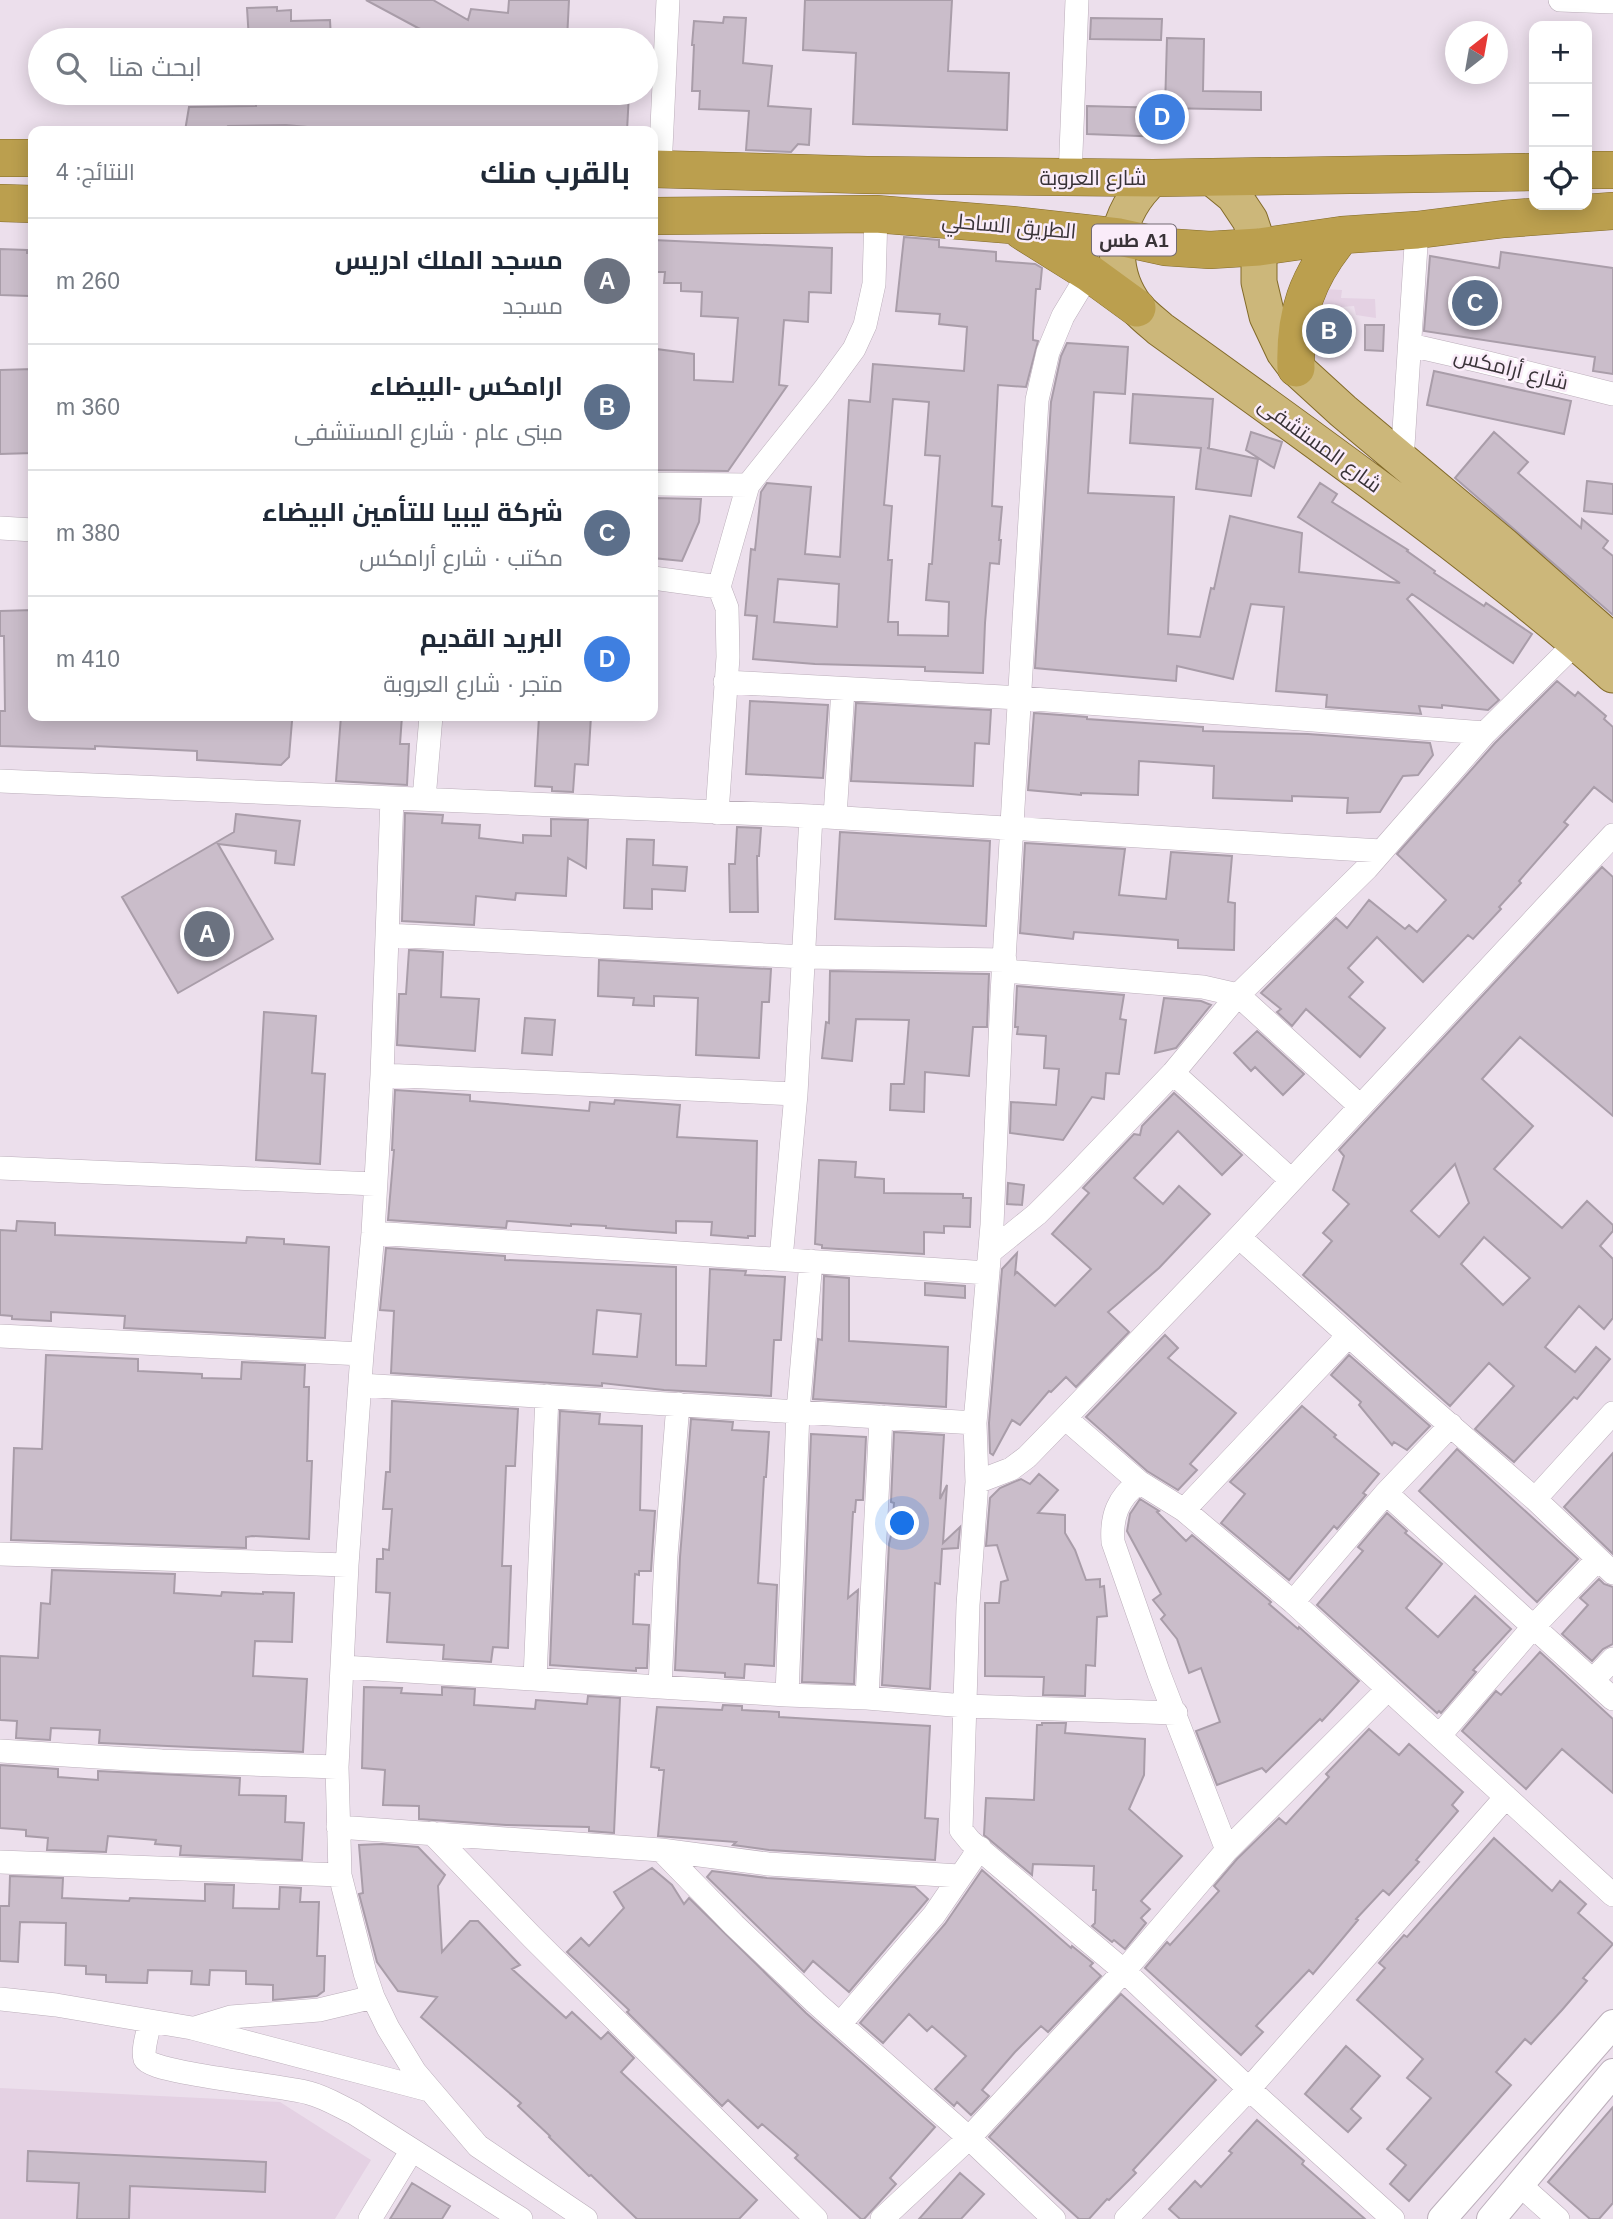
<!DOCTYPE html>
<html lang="ar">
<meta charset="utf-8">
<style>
body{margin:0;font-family:Arial,Cairo,sans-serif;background:#f2f2f3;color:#1f2937;direction:rtl}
.controls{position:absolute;right:21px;top:21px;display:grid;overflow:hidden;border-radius:14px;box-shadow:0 4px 18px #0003}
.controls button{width:63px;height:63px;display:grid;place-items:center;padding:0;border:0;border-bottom:2px solid #e0e1e3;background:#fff;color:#1f2937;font:35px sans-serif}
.compass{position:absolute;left:1445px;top:21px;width:63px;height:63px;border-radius:50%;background:#fff;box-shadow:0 4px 18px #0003;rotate:31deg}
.you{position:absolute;left:903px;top:1524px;width:24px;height:24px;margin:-18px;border:5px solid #fff;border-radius:50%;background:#1a73e8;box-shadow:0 0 0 10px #1a73e833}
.badge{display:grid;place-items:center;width:46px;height:46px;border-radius:50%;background:#d93025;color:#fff;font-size:23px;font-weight:700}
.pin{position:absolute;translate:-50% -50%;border:4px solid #fff;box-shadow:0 2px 7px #0006}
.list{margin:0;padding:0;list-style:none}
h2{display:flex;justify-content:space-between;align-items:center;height:91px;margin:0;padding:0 28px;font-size:30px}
h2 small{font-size:23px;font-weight:400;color:#747a83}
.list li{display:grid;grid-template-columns:46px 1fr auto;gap:21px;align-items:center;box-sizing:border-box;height:126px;padding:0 28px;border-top:2px solid #e0e1e3}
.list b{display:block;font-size:26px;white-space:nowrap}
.list p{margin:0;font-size:23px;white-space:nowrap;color:#747a83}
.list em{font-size:23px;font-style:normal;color:#747a83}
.icon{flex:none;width:38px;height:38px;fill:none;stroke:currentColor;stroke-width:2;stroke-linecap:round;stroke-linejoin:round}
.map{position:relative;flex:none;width:1613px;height:2219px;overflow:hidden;direction:ltr}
.search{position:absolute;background:#fff;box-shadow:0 4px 18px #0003;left:28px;top:28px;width:630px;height:77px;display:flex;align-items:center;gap:18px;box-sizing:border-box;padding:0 24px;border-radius:38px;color:#747a83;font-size:26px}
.panel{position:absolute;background:#fff;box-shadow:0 4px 18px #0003;left:28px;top:126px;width:630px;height:595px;border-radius:14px;direction:rtl}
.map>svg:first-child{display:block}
.built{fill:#e4d1e3}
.building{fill:#cabdca;stroke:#a99da9;stroke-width:2;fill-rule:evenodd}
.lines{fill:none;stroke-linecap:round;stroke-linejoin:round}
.minor-casing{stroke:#bbaeba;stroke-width:24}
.tertiary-casing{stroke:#bbaeba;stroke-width:30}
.primary-casing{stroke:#826a29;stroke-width:37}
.trunk-casing{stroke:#826a29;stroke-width:38}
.minor{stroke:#fff;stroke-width:23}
.tertiary{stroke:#fff;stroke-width:28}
.primary{stroke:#ccb77a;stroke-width:35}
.trunk{stroke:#bb9f4e;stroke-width:37}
.labels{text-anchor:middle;stroke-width:5;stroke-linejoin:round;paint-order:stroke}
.shield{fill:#faecf9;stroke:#736a72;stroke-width:2}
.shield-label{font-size:19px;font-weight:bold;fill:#393338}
.street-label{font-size:21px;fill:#393338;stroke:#faecf9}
</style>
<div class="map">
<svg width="1613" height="2219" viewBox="0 0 1613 2219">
<rect width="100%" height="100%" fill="#ecdfec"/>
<path class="built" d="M1308 288 1342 290 1341 298 1375 299 1376 318 1356 315 1354 306 1342 307 1340 317 1303 314Z
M0 2088 280 2102 371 2160 335 2219H0Z"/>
<path class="building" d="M366 0H433L468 20 471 9 508 13 509 0H569L567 40H506V38L447 40 418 28Z
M805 0H952L948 71 1009 73 1007 130 853 124 856 53 803 50Z
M277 7V11L291 10V21L330 20 331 40H249L247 8Z
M724 17 746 18 743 63 772 66 768 106 811 109 809 145 798 144 791 152 746 150 749 111 699 109 700 91H692L694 45H692L694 21 723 23Z
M1091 18 1162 19 1161 40 1090 39Z
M1167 38 1204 39 1203 91 1261 92V110L1165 108Z
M256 93H629L627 131H384L340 130 286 125 228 126 225 129 185 131 189 107 256 106Z
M1087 106 1166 108 1165 137 1087 134Z
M904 237 939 240V247L996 252V261L1035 264 1042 268 1040 289H1036L1033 333V340L1038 341 1026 387 998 385 992 506 1002 507 999 540H1001L999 564 990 563 985 623 983 673 925 671V667L815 664 753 659 757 616 745 615 751 549 755 550 761 492 767 483 811 487 805 554 840 557 849 400 870 402 873 364 964 371 967 327 939 324 940 314 896 311ZM893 399 929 402 925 455 940 456 932 564H929L926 600 949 602 948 636 898 635V622H888L892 560H888L892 506 884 505ZM778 579 839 584 837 627 774 622Z
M653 240 832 248 831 293 809 292 808 322 784 320 779 385 787 386 728 471 653 470V378H655L656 349 694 354V380L733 382 738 318 701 316 702 292 681 291V283H664L665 272H653Z
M0 249 27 250V253H33V293H30L29 296 0 295Z
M1501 252 1613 268V374L1593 371 1595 357 1424 331 1430 256 1499 268Z
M1365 325H1384L1383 351 1365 350Z
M1067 343 1128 347 1125 394 1094 392 1088 493 1174 497 1168 634 1200 637 1211 588 1214 589 1230 516 1302 533 1299 572 1400 583 1298 517 1320 483 1337 494 1332 502 1408 550 1407 551 1435 571 1434 573 1484 606 1486 603 1532 634 1513 663 1412 594 1407 599 1499 700 1488 710 1442 705V708L1419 706 1421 714 1326 707 1327 695 1276 691 1284 607 1251 604 1233 679 1177 666 1176 681 1035 668 1051 402 1061 356Z
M33 369V453L0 454V370Z
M1434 371 1571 401 1564 434 1427 405Z
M1133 394 1213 399 1209 448H1207L1258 459 1251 496 1196 489 1201 448 1130 443Z
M1251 432 1282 442 1274 468 1246 450Z
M1494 432 1528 462 1518 473 1581 528 1582 519 1608 541 1603 548 1613 556V615L1455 478Z
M1587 481 1613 484V514L1584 511Z
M653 498 701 499 699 522 682 561 653 558Z
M33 610V716L230 718V716H285L292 721 289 757 281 765 197 760V751L95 746V749L0 746V711H5L4 636H0V611Z
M1557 681 1575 696 1578 692 1606 716 1604 719 1613 727V802L1594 787 1564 822 1568 825 1519 881 1521 883 1499 907 1501 909 1473 939 1468 935 1423 982 1377 937 1348 968 1363 982 1349 997 1385 1028 1360 1057 1306 1009 1292 1026 1277 1012 1281 1009 1261 993 1336 918 1347 928 1369 900 1405 929 1409 925 1417 932 1446 900 1397 854 1495 743Z
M750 701 828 705 823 778 746 774Z
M856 703 991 710 989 744 975 743 973 786 851 781Z
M1034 713 1087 717V719L1203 727V731L1308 734 1430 743 1433 755 1418 775 1403 776 1380 812 1347 813 1348 798 1292 796V801L1213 798 1214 766 1139 761 1138 795 1081 793V795L1028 790Z
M341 716H402L400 744H409L407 785 336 781Z
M539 716H591L588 765 575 764 573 792 552 791V787L535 786Z
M405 813 443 815 442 823 480 825 479 838 523 843V835L551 836V819L588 820 586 868 568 858 566 896 516 893 515 900 476 896 474 925 402 921Z
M236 814 300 821 294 865 275 863 276 851 218 844 273 939 178 993 122 897 234 832Z
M737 827 761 828 759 856H757L758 912H730L729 864H735Z
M840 832 990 841 986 926 835 919Z
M627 839 654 840 653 865 687 867 685 891 652 889V909L624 908Z
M1025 843 1125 849 1119 895 1166 899 1171 852 1232 856 1228 902 1235 903 1234 950 1178 948V940L1074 932 1073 939 1020 933Z
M1602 867 1613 877V1116L1520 1037 1482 1079 1533 1126 1494 1169 1562 1228 1587 1201 1613 1225V1231L1600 1246 1613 1259V1318L1604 1329 1579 1306 1545 1347 1575 1372 1596 1347 1610 1359 1577 1399 1574 1397 1514 1462 1475 1429 1514 1386 1489 1363 1450 1406 1303 1275 1332 1241 1323 1233 1349 1204 1333 1190 1344 1156 1339 1150ZM1455 1164 1469 1203 1439 1237 1411 1211ZM1484 1237 1530 1278 1503 1305 1461 1264Z
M409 950 443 952 441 997 479 999 475 1051 397 1045 399 994H406Z
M599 960 771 969 769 1002H762L759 1058 696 1055 698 998 654 996V1006L633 1005 634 998 598 996Z
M830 971 989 974 987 1027H973L969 1076 925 1072 924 1112 890 1110 891 1084H904L909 1020 856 1019 852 1061 822 1058 826 1022 829 1023Z
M1017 986 1124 995 1120 1019 1126 1020 1119 1074 1106 1073 1104 1099 1092 1097 1063 1140 1010 1133 1011 1102 1056 1105 1059 1069 1044 1068 1046 1036 1017 1034 1018 1027H1015Z
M1164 998 1201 1001 1211 1005 1176 1048 1155 1053Z
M264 1012 316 1016 312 1073 325 1074 320 1164 256 1160Z
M525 1018 555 1020 552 1055 522 1053Z
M1257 1031 1304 1074 1283 1095 1255 1067 1251 1071 1234 1053Z
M395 1090 470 1095V1101L589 1111 590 1102 614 1104 615 1100 680 1105 677 1137 757 1141 755 1236H748V1238L711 1235 712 1222 676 1221V1233L606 1228V1226L571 1224V1226L507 1221 506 1228 388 1220 394 1150H392Z
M1174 1093 1242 1155 1222 1175 1178 1131 1134 1178 1163 1204 1179 1186 1210 1214 1159 1268 1108 1312 1129 1332 1076 1387 1066 1377 1051 1392 1049 1391 1020 1425 1012 1420 993 1455 990 1453 989 1423 1002 1269 1017 1253 1015 1274 1017 1272 1055 1306 1091 1269 1052 1234 1089 1193 1083 1188 1134 1134 1140 1135 1142 1126Z
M819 1160 856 1162 855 1177 884 1179V1193L963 1194V1198H971L970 1227 944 1226V1233L924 1232V1254L822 1248V1245L815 1244Z
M1008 1183 1024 1185 1022 1205 1007 1204Z
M17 1221 55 1223V1235L246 1243 247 1237 284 1239V1244L329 1247 325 1338 124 1328 125 1316 51 1312V1321L12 1319V1316L0 1315V1230L16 1231Z
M386 1248 505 1256V1260L676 1267V1365L706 1366 710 1269 746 1271 745 1275 785 1277 781 1340H774L771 1396 664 1390 602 1383V1386L391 1373 394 1311 380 1310ZM597 1310 641 1314 637 1357 593 1354Z
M824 1276 849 1278V1341L948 1347 946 1407 813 1399 818 1339 822 1340Z
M925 1283 965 1286V1298L925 1295Z
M1165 1335 1178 1348 1168 1358 1236 1413 1190 1464 1197 1470 1178 1490 1147 1471 1086 1417Z
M46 1355 138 1359V1371L202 1374V1378L241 1379 242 1362 305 1365 304 1387H309L307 1461H312L309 1539 252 1536 246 1537V1548L11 1540 14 1448 42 1449Z
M1349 1355 1430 1426 1407 1450 1394 1442 1392 1445 1359 1405 1361 1402 1331 1375Z
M392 1401 518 1409 515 1466H506L502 1566H511L508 1648 493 1647 491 1662 443 1659 444 1645 387 1642 390 1593 376 1592 377 1559H383V1549L389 1550 392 1509H383L386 1472H390Z
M1302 1406 1336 1435 1334 1437 1379 1474 1363 1493 1366 1495 1337 1529 1334 1526 1289 1580 1221 1523 1245 1494 1230 1482Z
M560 1411 600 1414 599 1424 642 1426 640 1510 655 1511 651 1571H639V1575L635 1574 633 1624 649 1625 647 1668H636V1671L550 1665Z
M691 1419 733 1422 732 1430 769 1432 766 1477H764L758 1583 777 1585 774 1666 745 1664 744 1678 725 1677V1673L675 1670 680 1557Z
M894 1432 944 1435 940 1499 947 1485 943 1543 960 1527 958 1548 942 1549 940 1584 935 1583 930 1689 882 1685 889 1544 892 1531 894 1503 891 1502Z
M811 1434 866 1437 863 1500H856L855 1512H853L848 1598 858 1590 854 1684 802 1682Z
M1457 1449 1578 1559 1537 1602 1419 1491Z
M1613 1453V1554L1564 1507Z
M1039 1474 1058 1490 1038 1513 1065 1515V1533L1075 1550 1086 1580 1100 1579V1587L1104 1586 1107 1616 1097 1617 1095 1666 1086 1665 1085 1696 1043 1695 1044 1677 985 1676V1603H999L1001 1582 1008 1580 997 1545 986 1546 990 1498 1000 1488 1021 1479 1030 1484Z
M1140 1499 1159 1511 1157 1512 1186 1541 1192 1535 1271 1602 1269 1604 1298 1629 1299 1627 1359 1681 1322 1721 1320 1719 1266 1772 1262 1768 1217 1785 1196 1731 1220 1722 1201 1668 1189 1673 1177 1639 1161 1619 1165 1615 1153 1600 1161 1594 1127 1531 1130 1514Z
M1387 1513 1407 1531 1405 1533 1442 1564 1406 1608 1438 1637 1475 1596 1511 1629 1473 1670 1476 1672 1441 1713 1439 1711 1437 1713 1317 1605 1363 1551 1358 1547Z
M52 1570 175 1574 174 1593 221 1596 222 1592 263 1594V1592L294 1593 292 1642 255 1641 253 1676 307 1679 303 1752 101 1743H99L100 1730 51 1728 50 1740 16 1738 17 1721 0 1720V1656L38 1658 41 1603 50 1604Z
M1599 1579 1604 1584 1613 1587V1644L1603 1649 1592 1661 1562 1634 1588 1605 1580 1598Z
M1540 1652 1613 1719V1793L1562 1749 1526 1789 1462 1731 1496 1691 1501 1695Z
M364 1687 402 1688 401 1693 442 1695V1687L475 1689 474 1705 535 1709 536 1700 587 1704 588 1696 620 1698 614 1833 589 1831V1827L506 1825 419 1819V1806L383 1805 385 1770 362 1768Z
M723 1705 742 1706V1710L779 1712V1717L930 1726 925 1818 938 1819 935 1860 769 1850 733 1845 736 1842 658 1836 664 1770H659V1768L651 1767 657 1707 722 1710Z
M1042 1723H1066L1065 1733 1145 1739 1144 1775 1129 1809 1182 1856 1141 1901 1150 1909 1141 1918 1146 1923 1125 1949 1114 1940 1112 1942 1092 1926 1095 1923 1096 1890H1093L1094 1866 1033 1864 1032 1875 984 1835 986 1798 1034 1800 1037 1725H1042Z
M1369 1729 1399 1755 1409 1744 1463 1792 1452 1805 1458 1811 1416 1860 1419 1862 1389 1895 1383 1890 1356 1919 1358 1920 1313 1974 1309 1970 1256 2026 1263 2032 1241 2055 1145 1968 1167 1942 1170 1945 1219 1891 1214 1886 1237 1859 1279 1818 1286 1824 1329 1777 1326 1774Z
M0 1765 58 1769V1777L98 1780V1771L240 1778 239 1795 286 1796 285 1822 304 1823 302 1860 180 1855 181 1846 155 1844 156 1840 108 1836 106 1852 47 1850 48 1838 26 1836V1830L0 1828Z
M1494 1838 1552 1891 1560 1881 1586 1904 1578 1913 1613 1944 1583 1978 1587 1981 1562 2010 1531 2044 1525 2039 1496 2072 1511 2085 1409 2201 1390 2184 1406 2165 1387 2149 1431 2098 1407 2078 1423 2059 1357 2000 1385 1968 1379 1963 1404 1935 1407 1937Z
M382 1844 418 1847 445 1875 438 1886 442 1952 470 1921H478L520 1965 512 1969 566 2018 572 2012 601 2039 608 2032 634 2058 621 2072 757 2200 739 2219H637L591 2175 589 2176 549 2137 550 2136 518 2106 521 2103 421 2017 437 1997 398 1991 377 1962 359 1894 363 1893 359 1845Z
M652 1868 672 1885 684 1904 689 1898 806 2013 935 2127 890 2178 896 2184 864 2219H861L795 2158 798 2155 762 2124 758 2128 728 2100 722 2106 627 2012 629 2010 567 1952 581 1938 589 1946 624 1908 614 1892Z
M982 1870 1071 1948 1072 1946 1093 1963 1090 1966 1101 1976 1048 2032 1041 2026 1015 2052 982 2090 989 2096 971 2115 957 2102 954 2106 935 2089 966 2056 932 2026 927 2031 909 2014 883 2043 860 2023 945 1924Z
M712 1871 767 1878 915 1887 928 1899 849 1992 813 1961 804 1972 707 1877Z
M10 1876 63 1878 62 1898 129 1901 130 1898 205 1901V1884L234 1885 233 1908 279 1909 280 1887 301 1888 300 1902H319L317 1956H325L324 1991 317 1996 273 2000V1985L246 1984V1971L210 1970 209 1985 191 1984 192 1971 148 1970 147 1983 106 1982V1975L86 1974V1966L65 1965 66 1923 20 1922 18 1962 0 1961V1906H9Z
M1121 1994 1216 2080 1133 2170 1136 2173 1109 2200 1107 2199 1089 2219H1079L989 2137Z
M1346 2046 1380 2076 1351 2109 1361 2118 1348 2132 1305 2094Z
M1613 2107V2203L1599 2219H1590L1548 2182Z
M1257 2120 1304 2161 1302 2164 1365 2219H1180L1169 2209 1195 2181 1201 2187 1232 2153 1229 2151Z
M28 2151 266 2162 265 2192 130 2186 129 2219H77L79 2183 27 2181Z
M960 2173 984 2194 961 2219H919Z
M412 2183 450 2206 442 2219H390Z"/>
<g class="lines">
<g class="minor-casing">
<path id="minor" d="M1560 0 1613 2
M660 169 668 0
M1070 178 1077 0
M1089 273 1063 316 1048 352 1037 400 1002 994 992 1225 975 1423 977 1482 968 1605 961 1830 970 1841 1124 1971 1249 2089 1393 2219
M1410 345 1480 361 1613 394
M1402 461 1417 230
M653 484 748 485
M0 528 33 530
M653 578 719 587
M725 682 1020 698 1485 733
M0 781 811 816 1381 851
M392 798 382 1075 373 1233 362 1354 347 1565 337 1767 340 1875 365 1973 373 1997 388 2028 415 2072 478 2146 586 2219
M424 799 431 716
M717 813 728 657 727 608 719 587 748 485 824 390 854 349 865 325 874 284 876 214
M835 817 843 689
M387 935 804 957 1005 960
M1005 971 1203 987 1238 995 1360 1106
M1173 1073 1290 1179
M382 1075 796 1094
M0 1168 375 1184
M373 1233 988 1273
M1239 1237 1405 1386 1535 1499 1613 1573
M990 1252 1037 1214 1071 1180 1173 1073 1238 995 1367 868 1485 733 1584 635
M781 1259 796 1094 811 816
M0 1336 362 1354
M360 1385 975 1423
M1065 1418 1239 1237 1613 835
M977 1482 1011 1469 1027 1457 1065 1418 1139 1482 1184 1510 1293 1602 1613 1895
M1139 1482C1118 1498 1111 1516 1113 1542L1159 1674 1227 1850
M1386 1493 1613 1699
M1535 1499 1613 1413
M1184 1510 1348 1336
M0 1554 347 1565
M1293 1602 1386 1493 1451 1425
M343 1667 787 1695 867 1698 965 1706 1176 1713
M535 1679 547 1396
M1593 1680 1613 1659
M660 1687 666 1556 678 1404
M787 1695 798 1411 811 1261
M867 1698 881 1417
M1440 1735 1534 1626 1598 1559
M0 1751 162 1761 337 1767
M338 1827 661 1850 768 1864 959 1876
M432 1833 532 1937 816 2219
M661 1850 734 1925 816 2003 969 2138 1054 2219
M0 1862 340 1875
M0 1999 56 2005 192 2028 429 2090
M150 2022C148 2032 142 2050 145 2059 151 2073 287 2086 309 2093 325 2097 339 2106 354 2113L521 2219
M840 2024 934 1915 980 1848
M195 2028 231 2017 319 2010 373 1997
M1519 2184 1558 2219
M370 2219 412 2150
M882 2219 969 2138 1124 1971 1227 1850 1388 1689
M1126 2219 1249 2089 1506 1797"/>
</g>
<g class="tertiary-casing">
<path id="tertiary" d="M1442 2219 1613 2024
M1491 2219 1613 2073"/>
</g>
<g class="primary-casing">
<path id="primary" d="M1153 178C1116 212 1104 264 1136 307 1143 315 1152 322 1160 329 1255 397 1351 466 1444 537 1502 582 1559 626 1613 675
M1212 178 1234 196 1250 220 1259 247V282L1267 316 1284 352 1296 368 1343 411 1503 545 1613 642"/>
</g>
<g class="trunk-casing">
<path id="trunk" d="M0 158H33
M653 169 867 175 1153 178 1534 172
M1587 170H1613
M0 203 33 204
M653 216 876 214 1012 225 1119 237 1165 247 1210 250 1259 247 1342 235 1417 230 1504 219 1613 211
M1022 231 1089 273 1137 308
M1296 368C1294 314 1307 277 1342 235"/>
</g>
<use href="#minor" class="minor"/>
<use href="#tertiary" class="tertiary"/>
<use href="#primary" class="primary"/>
<use href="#trunk" class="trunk"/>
</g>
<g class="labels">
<rect class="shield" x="1092" y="224.5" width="84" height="31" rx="5"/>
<g class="shield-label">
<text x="1134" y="247">طس A1</text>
</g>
<g class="street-label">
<text x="1093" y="185">شارع العروبة</text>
<text transform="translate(1009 226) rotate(5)" y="7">الطريق الساحلي</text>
<text transform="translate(1511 369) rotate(14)" y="7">شارع أرامكس</text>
<text transform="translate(1320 445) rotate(36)" y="7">شارع المستشفى</text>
</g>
</g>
</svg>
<div class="controls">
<button>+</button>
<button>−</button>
<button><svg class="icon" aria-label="locate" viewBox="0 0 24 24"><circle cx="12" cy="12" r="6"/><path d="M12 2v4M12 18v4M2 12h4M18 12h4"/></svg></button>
</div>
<svg class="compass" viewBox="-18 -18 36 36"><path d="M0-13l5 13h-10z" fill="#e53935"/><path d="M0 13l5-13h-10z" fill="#747a83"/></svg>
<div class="you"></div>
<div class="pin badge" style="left:207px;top:934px;background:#6b7280">A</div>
<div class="pin badge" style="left:1329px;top:331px;background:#5c6f8a">B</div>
<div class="pin badge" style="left:1475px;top:303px;background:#5c6f8a">C</div>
<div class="pin badge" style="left:1162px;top:117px;background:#3f7fe0">D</div>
<div class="search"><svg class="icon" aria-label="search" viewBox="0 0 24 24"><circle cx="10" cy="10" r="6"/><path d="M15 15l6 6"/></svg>ابحث هنا</div>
<section class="panel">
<h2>بالقرب منك<small>النتائج: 4</small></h2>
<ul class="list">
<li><span class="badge" style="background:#6b7280">A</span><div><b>مسجد الملك ادريس</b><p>مسجد</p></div><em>260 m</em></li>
<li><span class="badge" style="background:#5c6f8a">B</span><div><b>ارامكس -البيضاء</b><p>مبنى عام · شارع المستشفى</p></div><em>360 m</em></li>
<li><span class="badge" style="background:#5c6f8a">C</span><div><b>شركة ليبيا للتأمين البيضاء</b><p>مكتب · شارع أرامكس</p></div><em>380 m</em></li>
<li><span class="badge" style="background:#3f7fe0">D</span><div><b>البريد القديم</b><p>متجر · شارع العروبة</p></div><em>410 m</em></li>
</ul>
</section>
</div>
